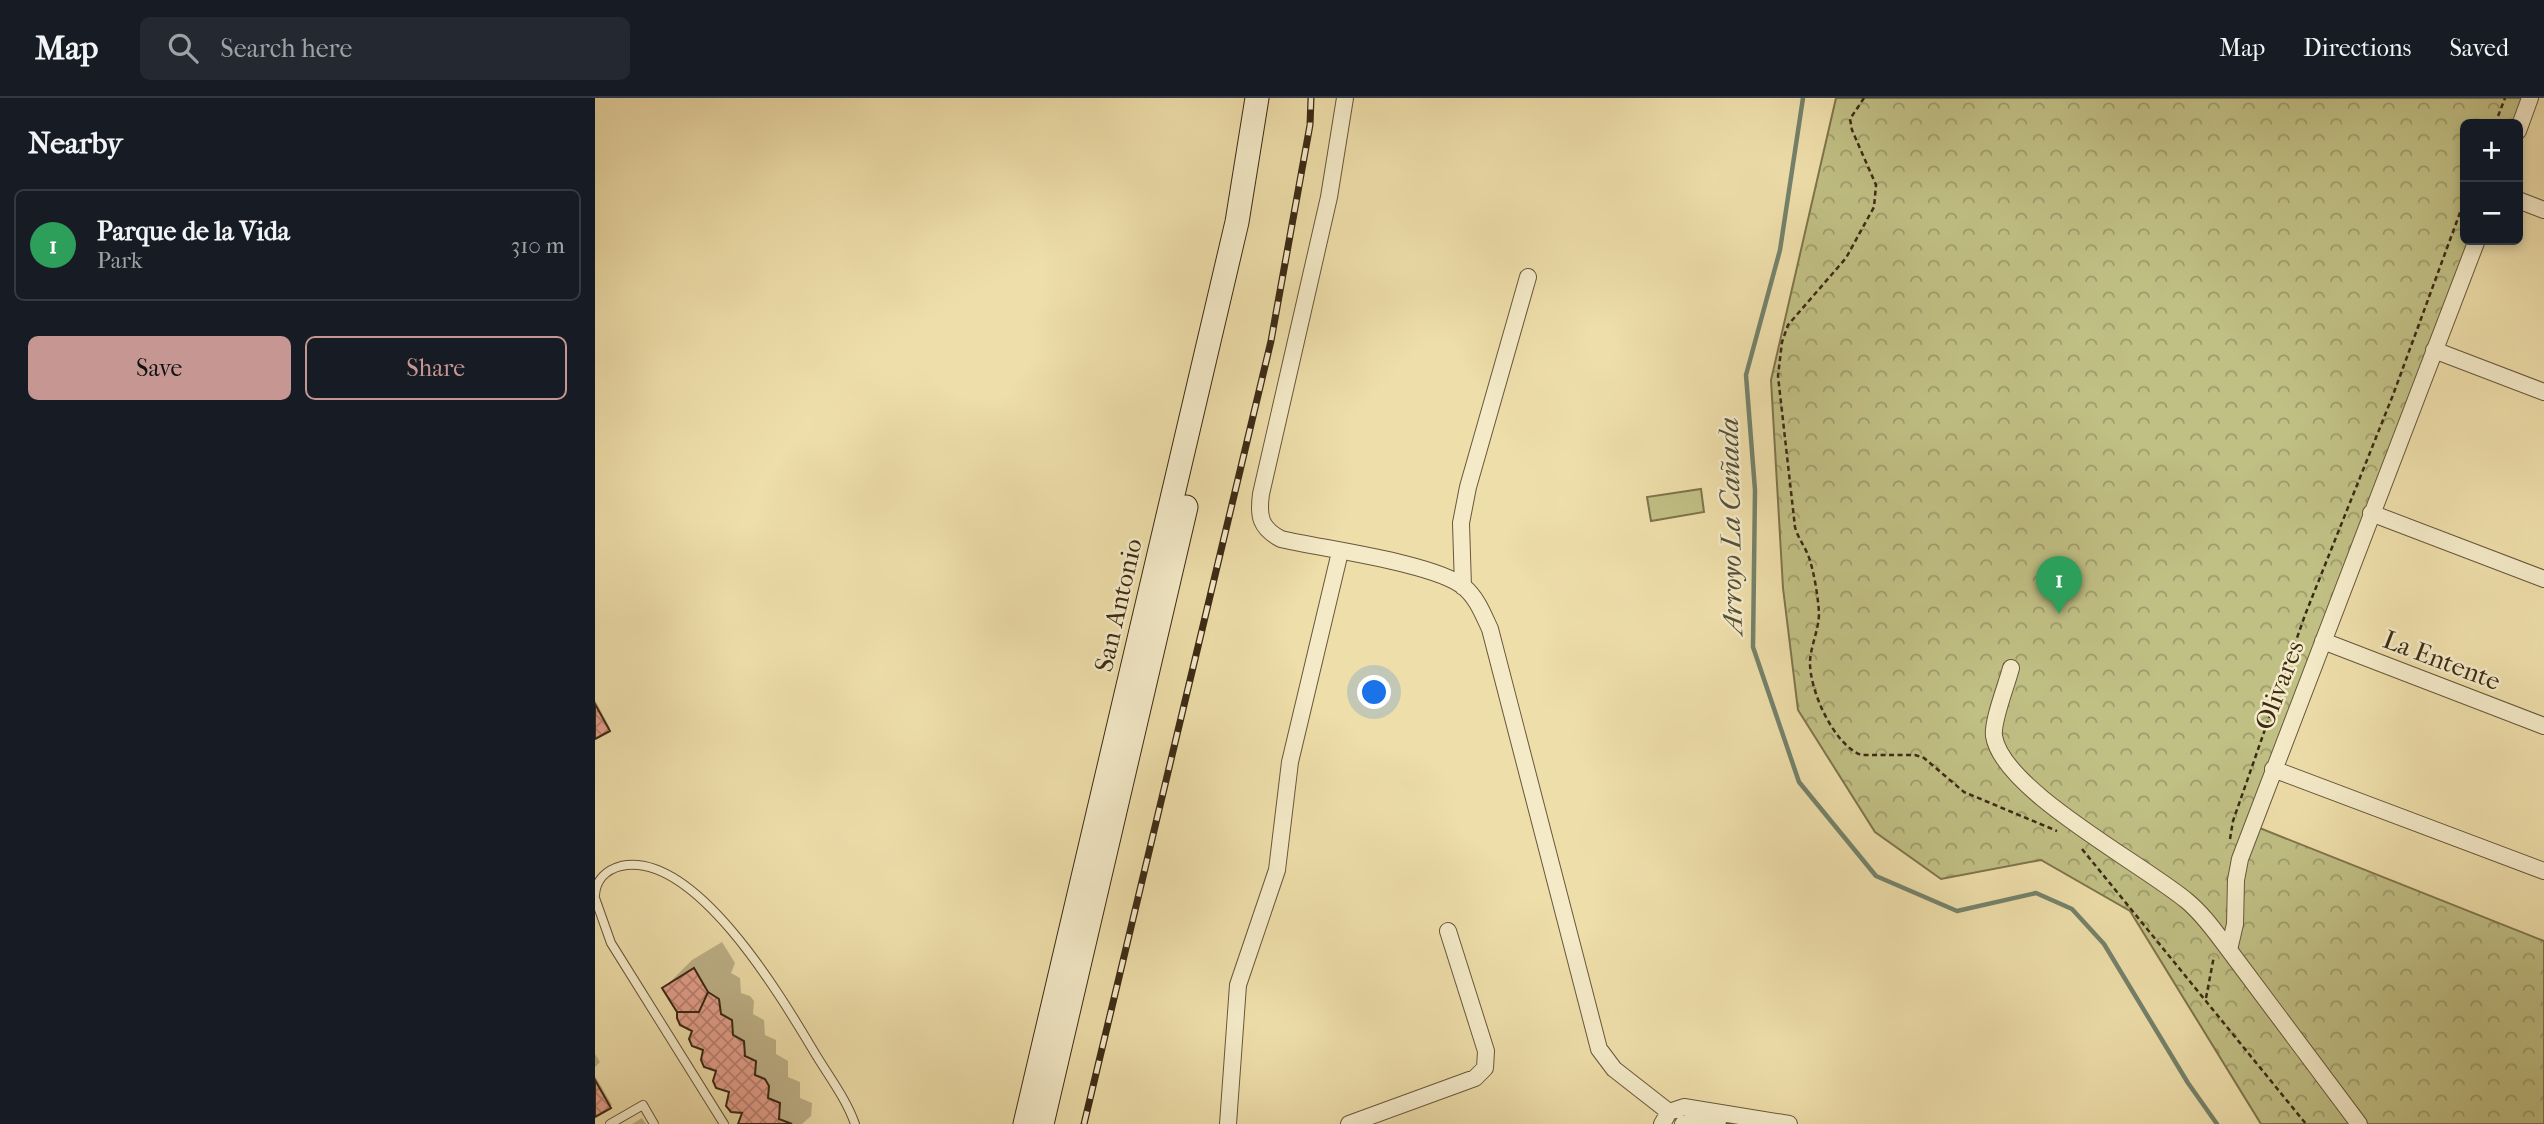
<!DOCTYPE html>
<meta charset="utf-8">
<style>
body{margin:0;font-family:"IM FELL French Canon",serif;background:#242831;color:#f1f3f6}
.controls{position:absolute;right:21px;top:21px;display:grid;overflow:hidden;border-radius:10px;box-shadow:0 4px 10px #0003}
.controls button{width:63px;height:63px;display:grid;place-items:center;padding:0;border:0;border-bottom:2px solid #363941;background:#171b24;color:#f1f3f6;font:35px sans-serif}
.you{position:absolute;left:780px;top:595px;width:24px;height:24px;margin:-18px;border:5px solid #fff;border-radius:50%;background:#1a73e8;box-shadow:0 0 0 10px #1a73e833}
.badge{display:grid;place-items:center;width:46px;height:46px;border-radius:50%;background:#c59692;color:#fff;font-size:23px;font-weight:700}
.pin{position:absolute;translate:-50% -58px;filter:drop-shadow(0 2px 4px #0008)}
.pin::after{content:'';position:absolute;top:37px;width:24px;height:21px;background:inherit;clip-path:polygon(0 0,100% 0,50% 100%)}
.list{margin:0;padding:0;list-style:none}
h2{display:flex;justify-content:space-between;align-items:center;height:91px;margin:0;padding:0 28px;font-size:30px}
h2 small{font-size:23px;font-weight:400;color:#9ea1a6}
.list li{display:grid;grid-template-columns:46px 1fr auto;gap:21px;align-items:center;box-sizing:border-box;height:112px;margin:0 14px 14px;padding:0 14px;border:2px solid #363941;border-radius:10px}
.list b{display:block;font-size:26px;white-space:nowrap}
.list p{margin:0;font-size:23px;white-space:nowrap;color:#9ea1a6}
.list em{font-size:23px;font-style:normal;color:#9ea1a6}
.actions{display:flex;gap:14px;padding:21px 28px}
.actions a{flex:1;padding:16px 0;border:2px solid #c59692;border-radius:10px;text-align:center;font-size:24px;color:#c59692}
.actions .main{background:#c59692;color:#111}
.icon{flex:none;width:38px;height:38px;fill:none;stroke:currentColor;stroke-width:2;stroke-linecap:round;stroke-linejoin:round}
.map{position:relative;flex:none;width:1949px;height:1026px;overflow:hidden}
header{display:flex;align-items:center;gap:42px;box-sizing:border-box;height:98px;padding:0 35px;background:#171b24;border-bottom:2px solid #363941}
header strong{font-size:33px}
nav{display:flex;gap:38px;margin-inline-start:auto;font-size:24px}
.search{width:490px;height:63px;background:#242831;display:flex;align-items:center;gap:18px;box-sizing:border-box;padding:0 24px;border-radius:10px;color:#9ea1a6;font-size:26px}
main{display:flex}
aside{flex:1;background:#171b24}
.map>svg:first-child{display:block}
.grass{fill:#c0bf84;stroke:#7e744c;stroke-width:2}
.forest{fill:url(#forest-crowns);stroke:#7e744c;stroke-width:2}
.shadow{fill:#0003}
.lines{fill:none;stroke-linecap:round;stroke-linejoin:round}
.stream{stroke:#74826b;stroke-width:4.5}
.building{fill:url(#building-cross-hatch);stroke:#3c2a15;stroke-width:2}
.service-casing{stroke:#68573a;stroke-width:10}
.minor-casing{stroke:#68573a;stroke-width:18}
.secondary-casing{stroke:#3c2a15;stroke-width:25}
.path{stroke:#3c2a15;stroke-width:2.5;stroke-dasharray:5 3.5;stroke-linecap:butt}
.service{stroke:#f4eac8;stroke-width:8}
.minor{stroke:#f4eac8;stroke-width:16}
.secondary{stroke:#f4eac8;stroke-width:23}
.rail-casing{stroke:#3c2a15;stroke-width:7}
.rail{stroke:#f4eac8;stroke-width:4.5;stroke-dasharray:13;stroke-linecap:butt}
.labels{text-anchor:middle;stroke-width:5;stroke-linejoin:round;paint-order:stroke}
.street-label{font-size:26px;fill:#3c2a15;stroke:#f4eac8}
.water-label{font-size:28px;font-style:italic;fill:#544f39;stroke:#f4eac8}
</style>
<header>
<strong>Map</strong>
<div class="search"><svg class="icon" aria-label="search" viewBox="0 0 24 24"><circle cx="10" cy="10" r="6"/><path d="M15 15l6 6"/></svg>Search here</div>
<nav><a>Map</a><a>Directions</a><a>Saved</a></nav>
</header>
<main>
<aside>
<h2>Nearby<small></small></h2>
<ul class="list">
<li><span class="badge" style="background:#2e9e5b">1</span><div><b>Parque de la Vida</b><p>Park</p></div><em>310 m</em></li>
</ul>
<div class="actions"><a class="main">Save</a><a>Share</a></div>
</aside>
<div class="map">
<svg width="1949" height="1026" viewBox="0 0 1949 1026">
<defs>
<pattern id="forest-crowns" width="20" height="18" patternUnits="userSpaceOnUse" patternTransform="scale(1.75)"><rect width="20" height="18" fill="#c0bf84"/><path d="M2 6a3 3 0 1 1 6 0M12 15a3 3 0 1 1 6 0" fill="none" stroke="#9d9b6b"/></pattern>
<pattern id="building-cross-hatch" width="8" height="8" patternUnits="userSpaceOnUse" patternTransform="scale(1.75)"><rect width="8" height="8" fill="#e4a18e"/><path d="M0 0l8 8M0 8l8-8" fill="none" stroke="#ba8373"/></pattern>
</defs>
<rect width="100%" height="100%" fill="#eedeaa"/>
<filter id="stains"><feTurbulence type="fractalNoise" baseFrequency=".00286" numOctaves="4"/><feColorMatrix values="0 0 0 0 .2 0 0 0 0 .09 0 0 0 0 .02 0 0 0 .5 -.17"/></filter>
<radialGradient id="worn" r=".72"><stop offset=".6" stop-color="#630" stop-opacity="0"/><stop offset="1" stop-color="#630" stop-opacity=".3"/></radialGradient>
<path class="grass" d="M1106 391 1109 414 1056 423 1052 399Z"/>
<path class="forest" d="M1241 0H1935L1923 26H1870V142H1882L1657 727 1949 843V1026H1666L1535 813 1446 762 1346 781 1280 734 1203 612 1188 490 1176 282Z"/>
<path class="shadow" d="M0 602 15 630 0 639Z
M127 844 140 865 136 875 145 880 146 895 155 898 159 903 158 916 169 922 170 937 181 942V956L193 963V979L205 984V1000L217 1005 216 1018 207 1026H145L152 1012 138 991 128 992 123 989 125 972 69 890 97 862Z
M0 956 5 964 0 969Z
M0 978 17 1007 0 1017Z
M47 1020 51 1026H37Z"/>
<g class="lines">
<path class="stream" d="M1208 0 1185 152 1151 277 1160 392 1158 549 1204 684 1281 778 1362 813 1441 795 1477 811 1509 846 1593 985 1622 1026"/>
</g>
<path class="building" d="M0 606 15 633 0 641Z
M99 870 113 894 104 914H82L67 890Z
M113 894 124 901 126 916 137 922 138 937 149 943 150 958 161 963 160 977 170 981 174 988 173 1000 185 1005 184 1021 197 1026H143L147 1015 136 1014 131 1008 134 994 121 990 118 983 121 973 109 969 106 962 108 952 97 948 94 941 97 933 85 927 82 920V914H104Z
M0 982 16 1010 0 1019Z"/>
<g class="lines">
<g class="service-casing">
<path id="service" d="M0 797C1 782 11 772 26 768 100 752 187 900 218 952 232 976 251 1000 260 1026
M0 800 16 845 129 1026
M15 1026 48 1007 59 1026"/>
</g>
<g class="minor-casing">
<path id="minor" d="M750 0 734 99 666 396C663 418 665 430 686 441 728 451 840 465 869 489 882 500 888 516 895 531L1004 951 1019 971 1074 1014
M1923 33 1935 0
M1923 102 1949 112
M1839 252 1949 294
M1776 415 1949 481
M868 489 866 425 873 389 933 179
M1728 543 1949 628
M1416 570C1412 586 1397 623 1399 638 1407 692 1548 766 1592 803 1609 817 1621 835 1634 852
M1678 671 1949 773
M633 1026 643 887 682 772 695 664 745 454
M754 1026 880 980 890 970 891 953 853 833
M1067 1026 1074 1014 1089 1009 1194 1026
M1088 1026 1124 1021
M1764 1026 1634 852 1640 826 1641 782 1645 761 1882 142"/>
</g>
<g class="secondary-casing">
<path id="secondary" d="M430 1026 642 124 662 0
M447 1026 591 409"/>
</g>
<path class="path" d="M1269 0 1255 21 1257 32 1281 87 1279 109 1251 160 1193 227 1187 244 1183 278 1200 429C1203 440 1209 447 1213 457 1219 472 1223 499 1224 515 1224 531 1216 547 1215 563 1214 591 1238 646 1266 657H1320L1329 660 1369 694 1462 733
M1900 26 1910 0
M1635 741 1638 723 1710 517 1798 297 1870 101
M1487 751 1711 1026
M1611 900 1619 858"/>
<use href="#service" class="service"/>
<use href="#minor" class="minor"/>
<use href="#secondary" class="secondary"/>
<g class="rail-casing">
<path id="rail" d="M489 1026 676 243 715 27 716 0"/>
</g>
<use href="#rail" class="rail"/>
</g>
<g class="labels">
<g class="street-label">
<text transform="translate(523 507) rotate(-77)" y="9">San Antonio</text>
<text transform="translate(1847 562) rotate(21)" y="9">La Entente</text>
<text transform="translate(1684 587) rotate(-69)" y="9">Olivares</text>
</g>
<g class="water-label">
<text transform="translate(1135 428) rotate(-91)" y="10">Arroyo La Cañada</text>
</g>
</g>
<rect width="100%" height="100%" filter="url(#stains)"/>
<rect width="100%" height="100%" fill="url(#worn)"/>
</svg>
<div class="controls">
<button>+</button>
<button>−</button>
</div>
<div class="you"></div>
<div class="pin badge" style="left:1464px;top:516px;background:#2e9e5b">1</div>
</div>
</main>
